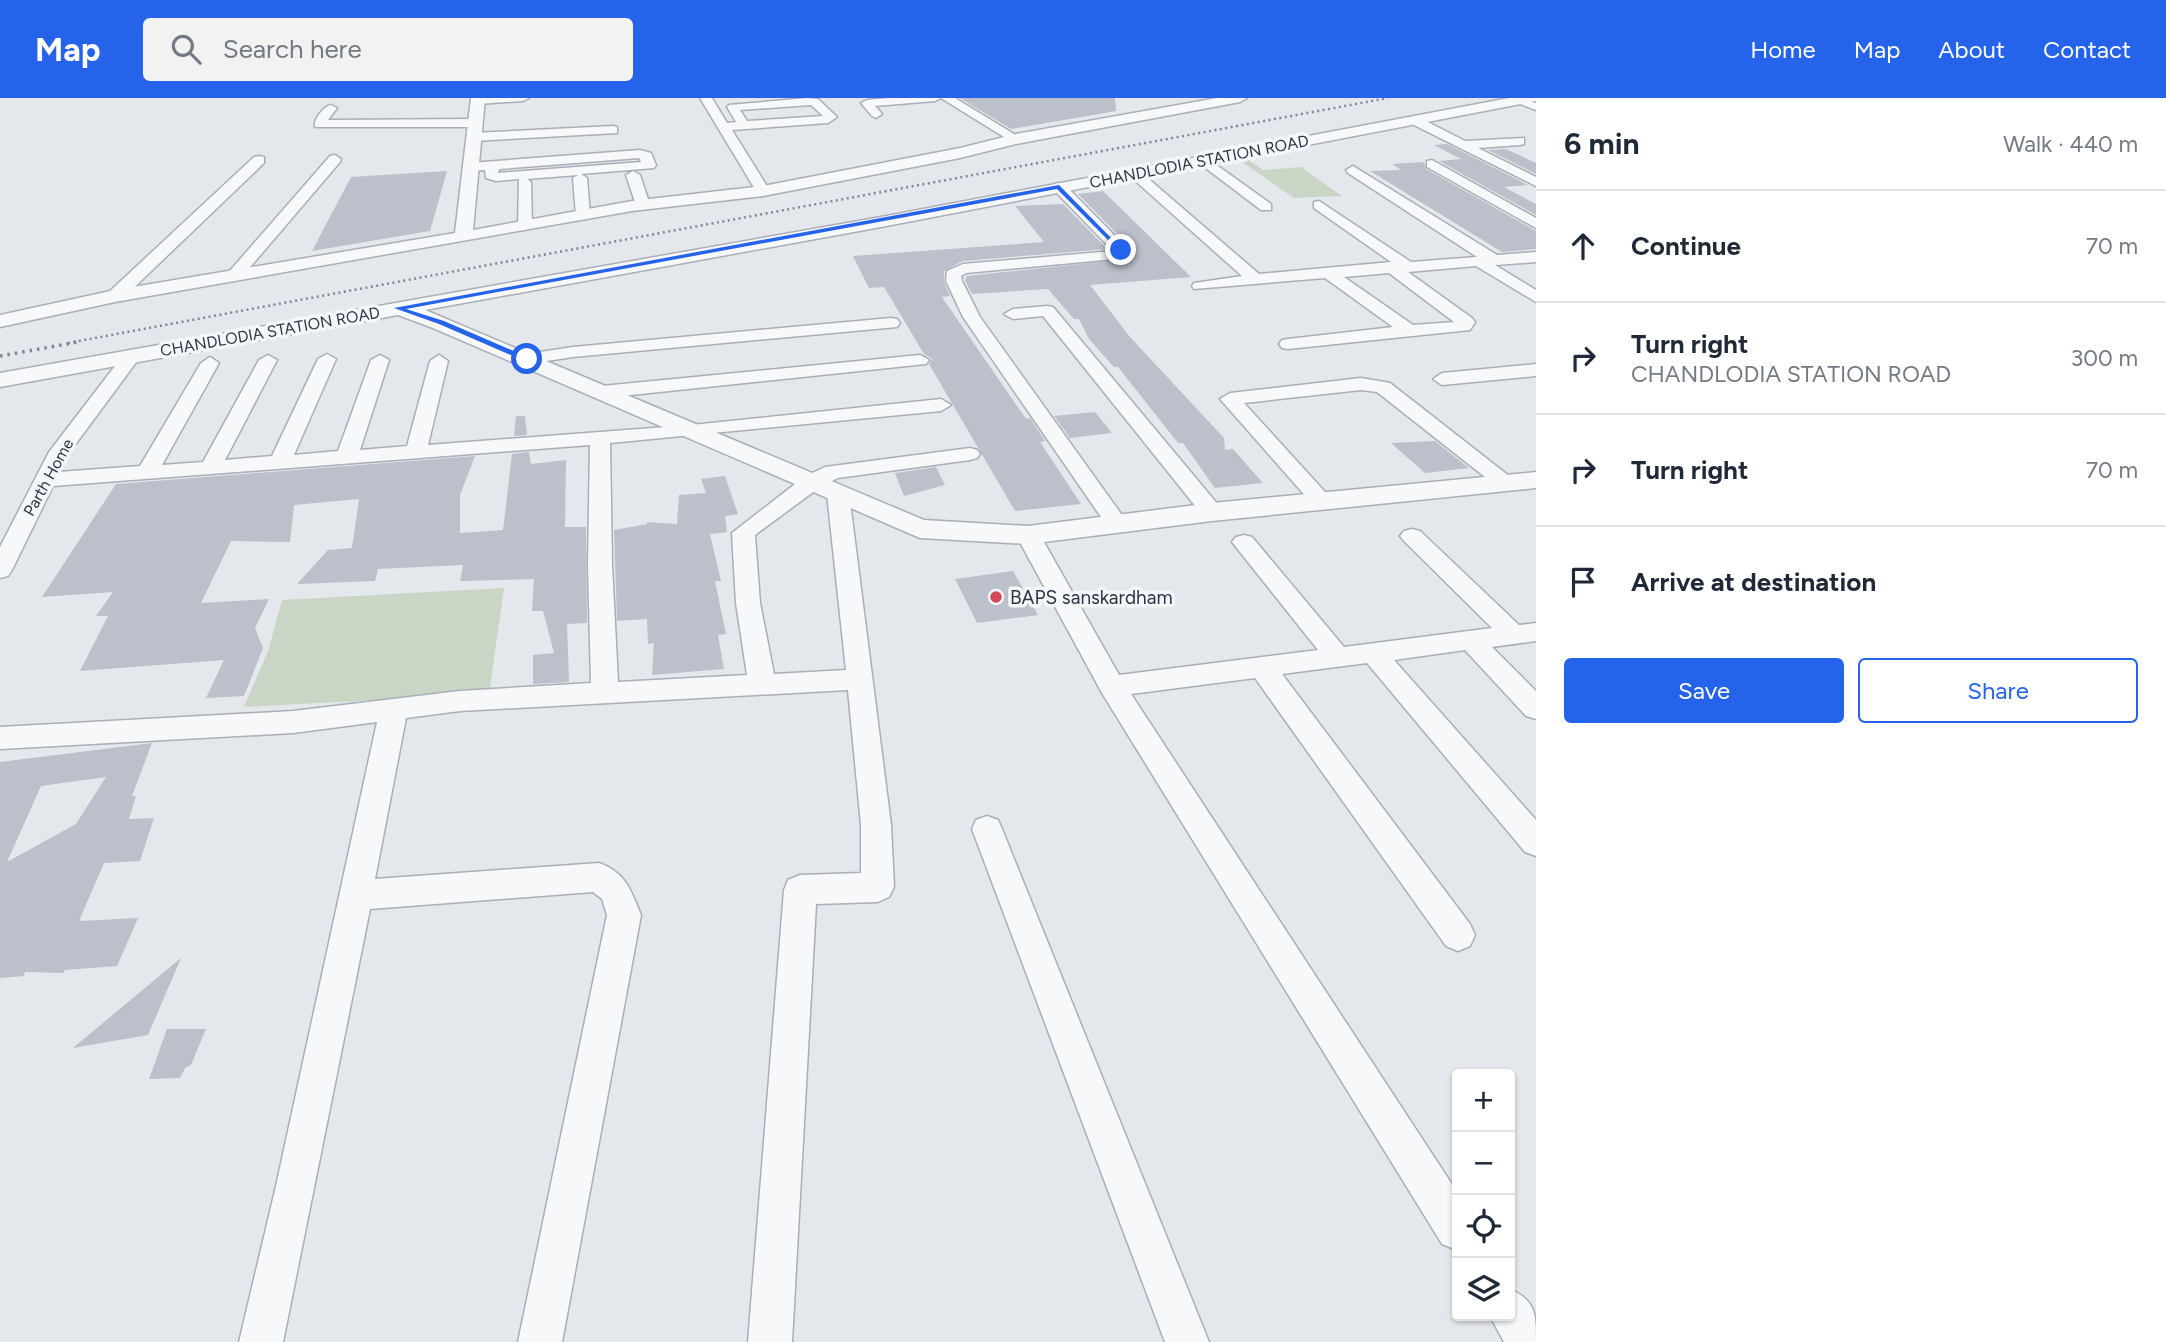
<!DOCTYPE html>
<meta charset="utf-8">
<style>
body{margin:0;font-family:Figtree,sans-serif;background:#f2f2f3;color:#1f2937}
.controls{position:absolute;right:21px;bottom:21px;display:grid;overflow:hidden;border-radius:7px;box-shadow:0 2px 5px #0004}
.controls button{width:63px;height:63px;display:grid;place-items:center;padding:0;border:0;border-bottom:2px solid #e0e1e3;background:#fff;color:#1f2937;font:35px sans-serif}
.stop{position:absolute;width:21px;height:21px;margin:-16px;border:5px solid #2563eb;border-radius:50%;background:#fff}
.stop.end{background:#2563eb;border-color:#fff;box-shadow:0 2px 7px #0008}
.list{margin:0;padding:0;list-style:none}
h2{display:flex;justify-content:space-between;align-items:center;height:91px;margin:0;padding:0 28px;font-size:30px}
h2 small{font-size:23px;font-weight:400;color:#747a83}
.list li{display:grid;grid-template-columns:46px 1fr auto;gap:21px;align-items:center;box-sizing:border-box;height:112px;padding:0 28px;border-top:2px solid #e0e1e3}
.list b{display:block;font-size:26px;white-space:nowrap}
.list p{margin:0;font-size:23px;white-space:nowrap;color:#747a83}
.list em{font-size:23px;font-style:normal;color:#747a83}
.actions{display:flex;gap:14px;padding:21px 28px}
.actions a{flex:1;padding:16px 0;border:2px solid #2563eb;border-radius:7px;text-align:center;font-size:24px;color:#2563eb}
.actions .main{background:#2563eb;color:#fff}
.icon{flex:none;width:38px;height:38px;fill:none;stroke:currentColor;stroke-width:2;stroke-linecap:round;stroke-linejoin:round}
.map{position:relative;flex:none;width:1536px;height:1244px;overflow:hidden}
header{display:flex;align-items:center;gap:42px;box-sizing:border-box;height:98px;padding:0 35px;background:#2563eb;color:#fff}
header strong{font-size:33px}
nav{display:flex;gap:38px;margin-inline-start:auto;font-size:24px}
.search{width:490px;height:63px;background:#f2f2f3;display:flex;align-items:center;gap:18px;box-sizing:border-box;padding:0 24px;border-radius:7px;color:#747a83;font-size:26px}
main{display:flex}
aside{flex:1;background:#fff}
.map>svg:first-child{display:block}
.green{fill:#c9d6c5}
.building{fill:#bbc0ca;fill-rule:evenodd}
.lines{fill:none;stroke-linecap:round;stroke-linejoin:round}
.minor-casing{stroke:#a9aeb7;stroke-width:3}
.tertiary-casing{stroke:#a9aeb7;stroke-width:3}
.minor{fill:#f7f8fa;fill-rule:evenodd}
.tertiary{fill:#f7f8fa;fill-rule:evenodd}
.rail-far1{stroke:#7d8696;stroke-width:2.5;stroke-dasharray:2 3.5;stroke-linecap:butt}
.rail{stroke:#7d8696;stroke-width:3.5;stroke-dasharray:2.5 5;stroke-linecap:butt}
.route{fill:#2563eb}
.poi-dot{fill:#d1495b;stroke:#f4f6f9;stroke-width:2.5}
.labels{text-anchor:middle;stroke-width:7;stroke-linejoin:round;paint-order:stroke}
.far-street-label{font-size:16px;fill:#2b3445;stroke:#f4f6f9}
.poi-label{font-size:19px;fill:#2b3445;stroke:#f4f6f9;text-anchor:start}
</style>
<header>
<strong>Map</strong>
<div class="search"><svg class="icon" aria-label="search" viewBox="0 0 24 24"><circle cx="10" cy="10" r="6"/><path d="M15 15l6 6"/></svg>Search here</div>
<nav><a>Home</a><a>Map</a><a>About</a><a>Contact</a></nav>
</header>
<main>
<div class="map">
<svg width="1536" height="1244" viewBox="0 0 1536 1244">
<rect width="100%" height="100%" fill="#e4e7ec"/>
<path class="green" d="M1244 59 1263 72 1301 69 1342 98 1294 100 1236 60Z
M504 490 489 596 244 609 268 553 282 502Z"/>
<path class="building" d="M960 0H1115L1116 13 1011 31Z
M1447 46 1528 87 1504 89 1536 106V117L1439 63 1461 61 1434 47Z
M1506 51 1536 65V76L1488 52Z
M1424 64 1426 71 1536 133V151L1502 154 1370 73 1401 72 1392 66Z
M447 73 430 133 312 153 351 79Z
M1103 93 1191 179 1090 187 1130 239 1224 340 1225 352 1233 351 1263 385 1215 390 1183 345H1178L1118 269H1114L1089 241 1079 221H1074L1048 191 972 196 965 182 967 178 1127 161 1131 150 1078 96Z
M1063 106 1107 151 963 163 944 173V184L950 198 942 199 1026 321 1030 320 1045 343 1040 344 1081 406 1015 413 929 266 932 261 924 256 884 189 869 190 853 158 1044 144 1015 108Z
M1095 314 1112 335 1070 340 1054 318Z
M516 318H525L527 337 514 338Z
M1435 343 1469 370 1425 375 1391 345Z
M529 354 531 366 566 362 565 429H586L587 525 567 526 569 584 533 586V557L554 555 543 513H532L534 481 460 483 463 467 378 471 375 483 297 486 328 452 352 450 359 401 294 407 290 444 231 443 201 505 269 501 255 530 263 550 244 598 206 600 224 562 80 573 108 518H96L113 494 42 499 116 386 475 358 460 397V435L503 432 512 356Z
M936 369 945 387 904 398 895 375Z
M725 378 738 416 725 418 727 434 710 436 721 483H715L726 536 718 537 724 571 652 577 654 545 648 546 647 521 617 523 614 432 647 426V424L677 426 679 397 706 395 701 381Z
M1013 473 1038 517 977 525 955 481Z
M152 645 132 698H136L129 721 154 720 140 763 104 765 79 823 138 820 117 868 65 872 63 875 25 874 24 878 0 880V664ZM106 679 76 726 7 764 41 688Z
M181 860 148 937 73 950Z
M167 931H206L191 967 185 970 180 980 149 981Z"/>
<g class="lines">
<g class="minor-casing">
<path id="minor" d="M476 0H529L523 3 478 6 472 3Z
M700 0H712L727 25 736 24 727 9 729 7 808 0 818 1 837 19 828 25 732 32 770 93 763 97 756 93ZM811 7 823 18 747 23 740 12Z
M889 0H941L935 3 875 8 882 16 876 20 872 18 861 5 867 2Z
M941 0H955L1022 41 1016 45 1012 44Z
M1515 0 1536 5V12L1515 4Z
M331 7 337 10 328 22 475 21 481 25 475 29H315C313 22 324 8 331 7Z
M1410 19H1418L1465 43 1524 40V46L1520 47 1478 50 1536 79V88L1410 25Z
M613 28 617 29V35L473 43 467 39 473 35Z
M640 52 651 55 656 67 654 70 581 76 587 80 590 117 588 120 583 121 576 117 573 80 578 77 527 81 531 84 532 128 525 132 518 128 519 81 496 83 486 80 485 72 470 73 463 69 470 65ZM639 60 641 64 498 75 499 71Z
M335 57 341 61 340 64 240 181H228L226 178 228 175 330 58Z
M259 58 264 59V65L121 202H109L107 198 109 194 254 59Z
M1204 58 1271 106V112H1261L1199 65 1198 62Z
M1432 62 1536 120V130L1427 69V63Z
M1353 68 1497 157 1536 154V164L1495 167 1536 192V204L1476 168 1408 174 1472 220 1475 224 1470 232 1288 251 1282 250 1279 246 1282 242 1288 241 1393 229 1325 180 1194 191 1192 188 1194 185 1242 178 1132 80 1134 77H1144L1259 176 1391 164 1314 110V104L1319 103 1411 164 1477 159 1348 75 1346 72ZM1389 175 1454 224 1413 227 1344 179Z
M633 73 640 77 650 107 648 110H638L636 107 626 77Z
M1059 85 1064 86 1126 149 1129 152 1125 160 966 175 961 178 962 183 980 219 1129 427 1126 432 1118 434 1110 432 963 219 946 183 947 173 963 166 1113 153 1054 92V86Z
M1047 208 1053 209 1220 409 1223 414 1220 419H1204L1043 218 1013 221 1004 216 1013 211Z
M891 220 897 221 900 225 897 229 573 259 527 266 518 261 527 256 573 249Z
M131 254 140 259 69 355 59 374 140 368 201 265 210 259 219 265 162 367 203 364 259 262 268 257 277 262 225 362 272 358 318 261 327 256 336 261 294 357 338 353 371 262 380 257 389 262 360 352 407 348 430 263 439 257 448 263 428 347 692 327 941 301 951 307 941 313 610 345 612 467 618 584 747 577 736 505 732 435 804 379 825 369 970 350 977 352 980 356 977 360 970 362 838 380 820 389 755 437 760 505 774 576 846 572 827 396 830 391H846L849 396 891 727 894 789 889 799 878 804 816 806 792 1244H748L784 792 788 782 800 777 861 775V727L848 592 460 613 406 620 375 781 599 765C625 774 631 792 641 817L562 1244H518L607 817 602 801 593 794 370 811 283 1244H239L276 1088 377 624 293 635 0 651V629L293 613 460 593 591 585 588 467 590 347 53 388 12 472 8 478 0 480V449L49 354 125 255Z
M920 257 929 262 926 266 602 300 592 294 602 288Z
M1536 266V278L1442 287 1433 281 1442 275Z
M1361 280 1390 285 1518 385 1515 390H1499L1377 294 1361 292 1244 305 1335 405 1332 410H1316L1220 301 1230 295Z
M1028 430 1036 432 1040 437 1119 577 1318 552 1232 444 1236 439 1244 437 1252 439 1344 549 1492 530 1404 443 1400 438 1404 433 1412 431 1420 433 1519 527 1536 525V543L1492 549 1536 593V621L1526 618 1465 552 1394 562 1536 722V758L1525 754 1367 565 1282 576 1470 826 1475 837 1470 848 1458 853 1446 848 1255 580 1131 596 1457 1094V1152L1442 1146 1102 595 1016 437 1020 432Z
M987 718 998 722 1002 731 1209 1244H1165L972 731 976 722Z
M1510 1191C1536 1203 1536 1216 1536 1244H1504L1490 1218H1510Z"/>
</g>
<g class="tertiary-casing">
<path id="tertiary" d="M471 0H485L473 132 632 103 763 88 960 50 1016 36 1217 0H1247L1240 4 1016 46 960 60 763 98 632 113 115 204 0 229V217L115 192 455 135Z
M1509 0H1536V3L881 129 425 212 924 422 1028 428 1212 405 1536 374V390L1212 423 1028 446 920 440 433 230 398 217 0 289V275L881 119Z"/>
</g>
<use href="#minor" class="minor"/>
<use href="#tertiary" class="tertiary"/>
<path class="rail-far1" d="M68 245 1388 0"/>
<path class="rail" d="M0 258 78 244"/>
</g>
<path class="route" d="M1059 87 1124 153H1119L1057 91 406 211 444 223 530 260 527 264 439 226 394 210Z"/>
<circle class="poi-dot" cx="996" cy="499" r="7"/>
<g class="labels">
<g class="far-street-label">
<text transform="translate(1199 63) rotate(-11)" y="6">CHANDLODIA STATION ROAD</text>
<text transform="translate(270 233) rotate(-10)" y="6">CHANDLODIA STATION ROAD</text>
<text transform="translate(48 379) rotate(-61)" y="6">Parth Home</text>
</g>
<g class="poi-label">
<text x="1010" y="506">BAPS sanskardham</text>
</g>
</g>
</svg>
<div class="controls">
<button>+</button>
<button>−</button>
<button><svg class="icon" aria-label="locate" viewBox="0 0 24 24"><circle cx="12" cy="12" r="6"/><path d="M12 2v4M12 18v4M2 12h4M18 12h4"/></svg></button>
<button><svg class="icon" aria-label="layers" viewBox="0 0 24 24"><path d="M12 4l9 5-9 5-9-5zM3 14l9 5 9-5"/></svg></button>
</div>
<div class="stop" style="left:527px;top:261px"></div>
<div class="stop end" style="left:1121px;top:152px"></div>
</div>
<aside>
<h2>6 min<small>Walk · 440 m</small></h2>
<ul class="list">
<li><svg class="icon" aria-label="ahead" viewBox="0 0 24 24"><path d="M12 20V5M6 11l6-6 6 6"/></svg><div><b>Continue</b></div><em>70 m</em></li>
<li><svg class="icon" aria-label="right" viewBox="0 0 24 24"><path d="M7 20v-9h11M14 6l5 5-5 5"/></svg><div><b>Turn right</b><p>CHANDLODIA STATION ROAD</p></div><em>300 m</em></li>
<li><svg class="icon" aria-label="right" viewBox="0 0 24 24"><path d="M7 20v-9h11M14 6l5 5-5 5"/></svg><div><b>Turn right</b></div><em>70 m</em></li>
<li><svg class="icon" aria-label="arrive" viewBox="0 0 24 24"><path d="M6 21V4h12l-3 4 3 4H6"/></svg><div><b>Arrive at destination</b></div></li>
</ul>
<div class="actions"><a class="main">Save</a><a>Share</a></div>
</aside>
</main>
